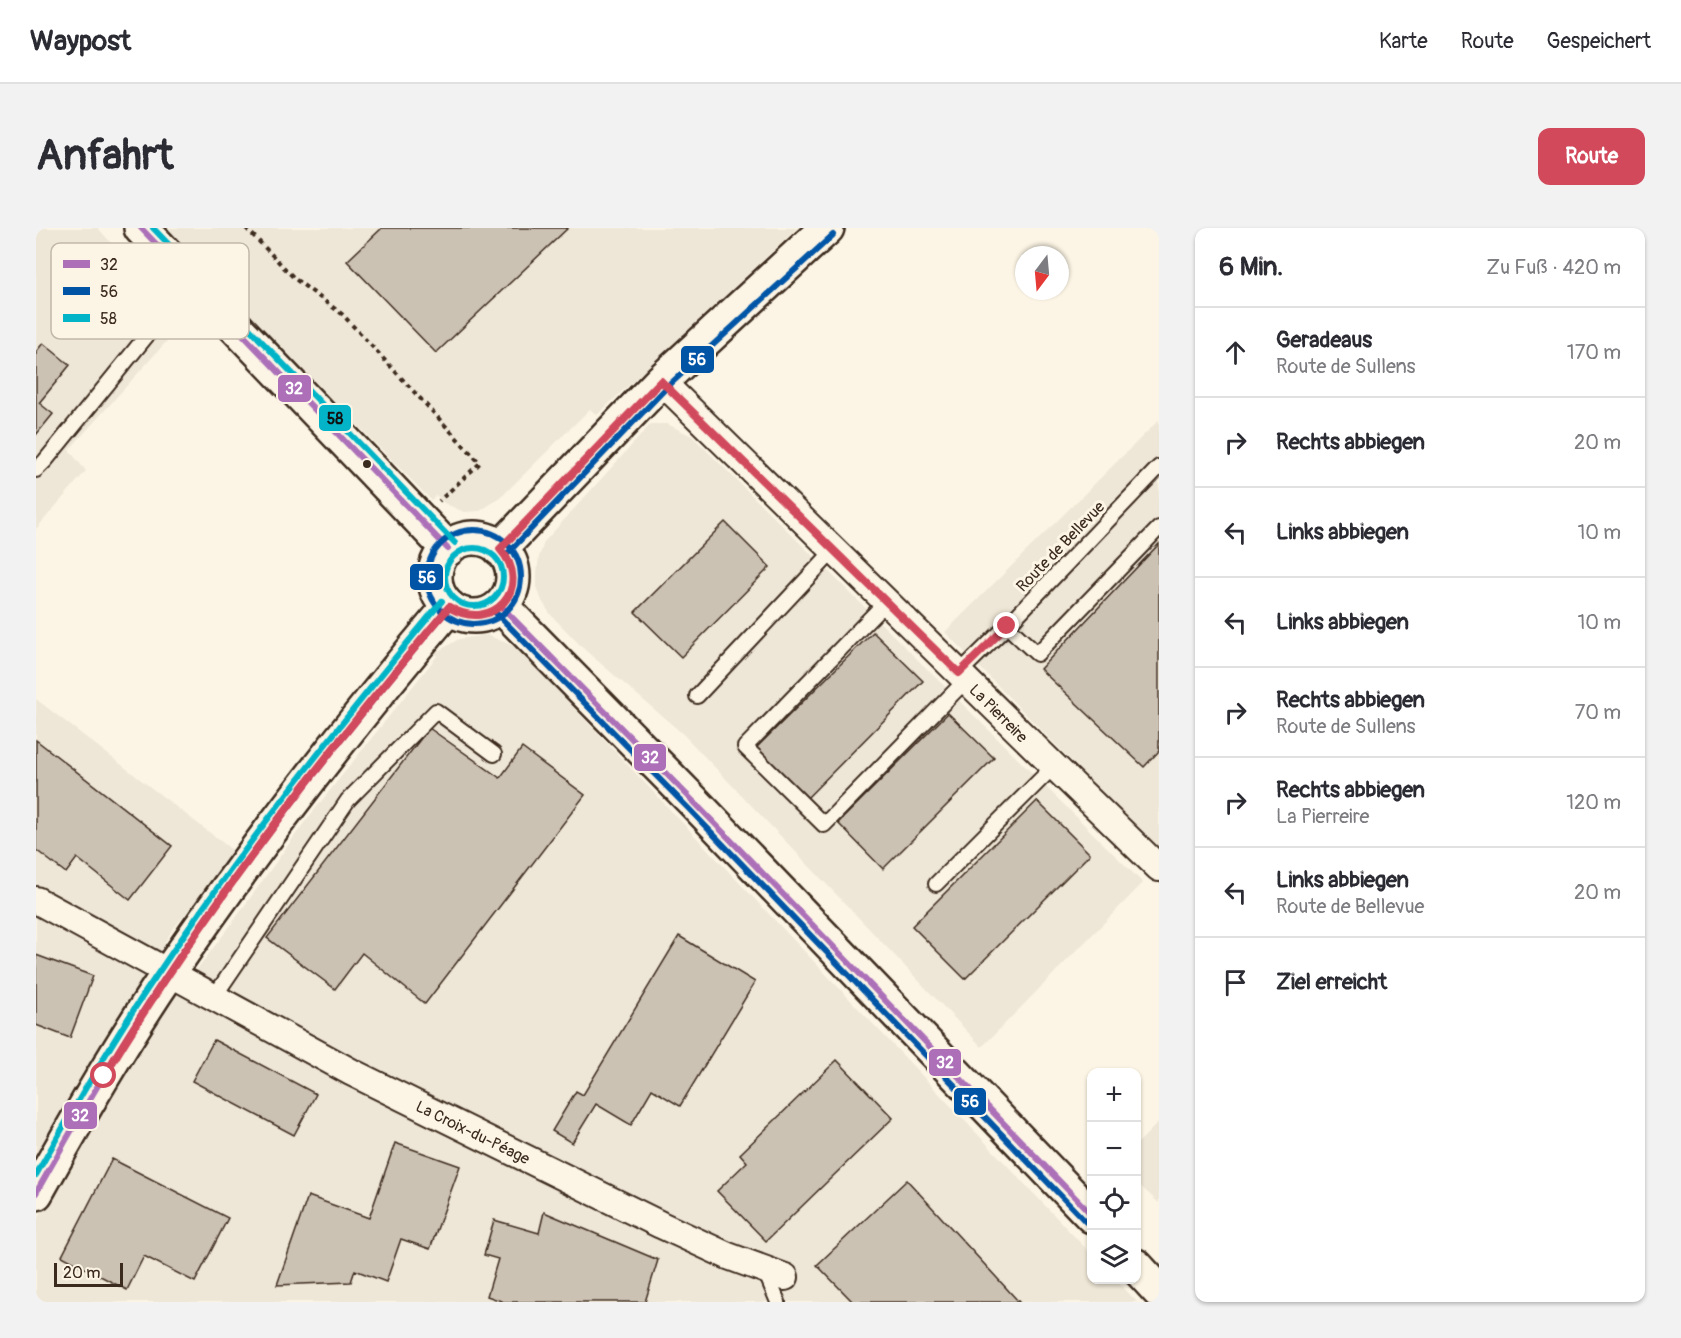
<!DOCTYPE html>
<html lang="de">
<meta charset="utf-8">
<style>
body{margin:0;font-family:Pangolin,sans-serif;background:#f2f2f3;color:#2b2b33}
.controls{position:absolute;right:18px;bottom:18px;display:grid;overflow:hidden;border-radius:12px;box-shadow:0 2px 4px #0004}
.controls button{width:54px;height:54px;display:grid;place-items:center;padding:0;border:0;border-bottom:2px solid #e1e1e2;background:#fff;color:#2b2b33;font:30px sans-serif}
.compass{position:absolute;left:979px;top:18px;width:54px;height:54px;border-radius:50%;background:#fff;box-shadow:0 2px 4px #0004;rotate:196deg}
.scale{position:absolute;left:18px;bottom:15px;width:69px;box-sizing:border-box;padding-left:6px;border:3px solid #3b2a1e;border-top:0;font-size:16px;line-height:21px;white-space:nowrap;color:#3b2a1e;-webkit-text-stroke:4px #fcf5e5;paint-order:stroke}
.stop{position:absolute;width:18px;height:18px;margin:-14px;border:4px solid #d1495b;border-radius:50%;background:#fff}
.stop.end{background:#d1495b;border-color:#fff;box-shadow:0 2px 6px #0008}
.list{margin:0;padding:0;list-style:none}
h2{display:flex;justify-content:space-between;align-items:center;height:78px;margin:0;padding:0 24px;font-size:26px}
h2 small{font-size:20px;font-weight:400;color:#7c7c81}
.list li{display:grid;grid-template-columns:39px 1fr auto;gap:18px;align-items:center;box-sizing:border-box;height:90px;padding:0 24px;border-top:2px solid #e1e1e2}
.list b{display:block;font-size:22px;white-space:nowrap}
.list p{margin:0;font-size:20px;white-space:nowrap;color:#7c7c81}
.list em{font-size:20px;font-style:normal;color:#7c7c81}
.icon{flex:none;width:33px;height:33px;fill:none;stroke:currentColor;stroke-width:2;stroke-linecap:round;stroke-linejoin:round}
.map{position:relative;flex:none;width:1123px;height:1074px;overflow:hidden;border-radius:12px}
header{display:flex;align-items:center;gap:36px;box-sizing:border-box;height:84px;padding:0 30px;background:#fff;border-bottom:2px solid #e1e1e2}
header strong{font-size:28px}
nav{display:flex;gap:33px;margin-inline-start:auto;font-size:21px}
.intro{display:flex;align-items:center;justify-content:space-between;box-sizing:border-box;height:144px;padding:0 36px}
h1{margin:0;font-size:42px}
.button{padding:15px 27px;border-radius:12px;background:#d1495b;color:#fff;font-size:21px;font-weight:700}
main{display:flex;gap:36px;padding:0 36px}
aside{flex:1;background:#fff;border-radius:12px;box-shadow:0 2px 4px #0004}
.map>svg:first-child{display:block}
.built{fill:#eee6d6}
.building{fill:#ccc2b3;stroke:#3b2a1e;stroke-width:1.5}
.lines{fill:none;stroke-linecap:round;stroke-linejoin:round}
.service-casing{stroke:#3b2a1e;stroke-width:18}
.minor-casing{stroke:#3b2a1e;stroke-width:30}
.secondary-casing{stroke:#3b2a1e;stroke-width:38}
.primary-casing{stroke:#3b2a1e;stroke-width:38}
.path{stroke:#3b2a1e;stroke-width:4;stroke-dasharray:4.5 4.5;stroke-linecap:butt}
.service{stroke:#fcf5e5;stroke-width:14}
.minor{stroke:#fcf5e5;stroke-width:26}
.secondary{stroke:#fcf5e5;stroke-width:33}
.primary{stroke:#fcf5e5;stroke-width:33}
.bus-1-casing{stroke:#fcf5e5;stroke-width:10}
.bus-2-casing{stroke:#fcf5e5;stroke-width:10}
.bus-3-casing{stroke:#fcf5e5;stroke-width:10}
.bus-1{stroke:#ac6fb8;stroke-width:6}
.bus-2{stroke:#0054a6;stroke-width:6}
.bus-3{stroke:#03b4c8;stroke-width:6}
.route{stroke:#d1495b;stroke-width:8}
.bus-dot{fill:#3b2a1e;stroke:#fcf5e5;stroke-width:2}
.labels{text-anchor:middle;stroke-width:6;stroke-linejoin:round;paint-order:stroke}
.street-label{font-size:16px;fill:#3b2a1e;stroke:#fcf5e5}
.key{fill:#fcf5e5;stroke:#c2b8a9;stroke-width:1.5}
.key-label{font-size:16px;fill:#3b2a1e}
.line-badge{stroke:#fcf5e5;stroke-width:2}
.badge-label{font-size:16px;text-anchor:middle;font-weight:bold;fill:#fff}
.pale-badge-label{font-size:16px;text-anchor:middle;font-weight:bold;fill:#111}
</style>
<header>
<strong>Waypost</strong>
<nav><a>Karte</a><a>Route</a><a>Gespeichert</a></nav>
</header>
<div class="intro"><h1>Anfahrt</h1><a class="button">Route</a></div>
<main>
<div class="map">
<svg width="1123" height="1074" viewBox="0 0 1123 1074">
<rect width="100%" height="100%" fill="#fcf5e5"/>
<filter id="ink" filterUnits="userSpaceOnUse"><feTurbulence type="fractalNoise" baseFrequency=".0167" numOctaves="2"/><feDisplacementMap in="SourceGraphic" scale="12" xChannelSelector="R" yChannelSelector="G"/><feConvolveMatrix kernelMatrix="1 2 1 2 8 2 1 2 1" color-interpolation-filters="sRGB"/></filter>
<g filter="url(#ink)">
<path class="built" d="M0 0H62L115 60 139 104 33 222 50 243 0 301Z
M128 0H761L561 187 554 181 465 269 444 283 428 284 408 275 400 267 395 272Z
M1123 192V622L909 404Z
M615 196H631L656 208 1107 655 946 819 647 506 549 422 515 387 506 373 501 359V345L503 329 508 314Z
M451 407 480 419 1055 1026 1056 1052H1080L1101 1074H0V994L40 922 116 800 194 698 268 595 401 428 399 425 423 411Z
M0 471 200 625 136 702 100 768 0 938Z
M1123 894V975L1101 955 1100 917Z"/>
<path class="building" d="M346 0H532L400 125 311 33Z
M7 115 34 137 3 175 17 186 0 207V124Z
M689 294 734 339 645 429 599 384Z
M1123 316V523L1108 539 1004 441Z
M837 404 887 453 771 570 720 520Z
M912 485 958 530 847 641 802 595Z
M393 500 464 550 486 520 549 567 389 776 326 725 299 761 231 710Z
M0 512 136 618 94 672 41 630 30 645 0 622Z
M1001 573 1054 626 929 751 876 698Z
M643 708 719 754 644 878 616 861 595 897 560 876 536 915 516 903 540 863 547 867Z
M0 727 57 748 34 810 0 797Z
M178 812 280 866 258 907 156 853Z
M801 832 857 890 730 1013 681 963 711 934 704 926Z
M359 915 424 938 394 1021 365 1011 350 1054 319 1042 315 1054 241 1057 272 968 333 990Z
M76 931 192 990 159 1054 108 1028 91 1062 26 1028Z
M871 952 983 1074H817L781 1037Z
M508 984 622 1032 609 1074H468L451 1068 462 1031 448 1027 458 992 503 1005Z"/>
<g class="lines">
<g class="service-casing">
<path id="service" d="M0 242 9 233 155 53
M851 373 709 519 788 597 930 452
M971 398 1001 426 1123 300
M923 445 971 398 1123 239
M661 468 798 322
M900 656 1018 538
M178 769 312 572 400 483 458 526
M729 1043 742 1074"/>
</g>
<g class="minor-casing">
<path id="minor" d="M625 153 1018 538 1123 640
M0 672 315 844 625 997 692 1028 749 1049"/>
</g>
<g class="secondary-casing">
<path id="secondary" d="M464 321 625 153 791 0
M0 965C42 890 85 815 134 743 220 617 314 496 413 379"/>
</g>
<g class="primary-casing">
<path id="primary" d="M105 0 412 321
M399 349a39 39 0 1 1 78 0a39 39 0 1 1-78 0Z
M465 378 658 574 1056 988
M1100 1038 1123 1063"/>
</g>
<path class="path" d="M210 0 259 51 306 86 444 235 403 273"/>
<use href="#service" class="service"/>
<use href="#minor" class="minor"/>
<use href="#secondary" class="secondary"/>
<use href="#primary" class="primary"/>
<g class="bus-1-casing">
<path id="bus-1" d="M105 0 412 321
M465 378 658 574 1056 987
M0 965C37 899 75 833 116 770 206 633 308 504 413 379"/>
</g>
<g class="bus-2-casing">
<path id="bus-2" d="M391 349a47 47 0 1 1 94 0a47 47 0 1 1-94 0Z
M470 327 631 159 797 7
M459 384 652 580 1050 994"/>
</g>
<g class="bus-3-casing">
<path id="bus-3" d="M117 0 419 315
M409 349a29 29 0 1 1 58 0a29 29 0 1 1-58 0Z
M0 947C35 885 70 823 110 763 200 627 301 499 406 373"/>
</g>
<use href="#bus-1" class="bus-1"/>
<use href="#bus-2" class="bus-2"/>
<use href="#bus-3" class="bus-3"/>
</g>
</g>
<g class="lines" filter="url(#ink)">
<path class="route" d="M68 848C168 682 288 527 413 379 457 406 498 359 464 321L625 153 923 445 971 398"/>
</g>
<circle class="bus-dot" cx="331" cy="236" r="5"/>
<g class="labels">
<g class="street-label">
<text transform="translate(1024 318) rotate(-46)" y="6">Route de Bellevue</text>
<text transform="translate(963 485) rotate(45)" y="6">La Pierreire</text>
<text transform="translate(437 904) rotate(26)" y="6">La Croix-du-Péage</text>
</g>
</g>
<rect x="15" y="15" width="198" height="96" rx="9" class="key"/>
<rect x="27" y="32" width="27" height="8" fill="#ac6fb8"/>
<rect x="27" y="59" width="27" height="8" fill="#0054a6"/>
<rect x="27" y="86" width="27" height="8" fill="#03b4c8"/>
<g class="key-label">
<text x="64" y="42">32</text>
<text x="64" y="69">56</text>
<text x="64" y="96">58</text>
</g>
<g class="line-badge">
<rect x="644" y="117" width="35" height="29" rx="6" fill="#0054a6"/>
<rect x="241" y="146" width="35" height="29" rx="6" fill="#ac6fb8"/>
<rect x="282" y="176" width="34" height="28" rx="6" fill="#03b4c8"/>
<rect x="373" y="335" width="35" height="28" rx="6" fill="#0054a6"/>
<rect x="597" y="515" width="34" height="29" rx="6" fill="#ac6fb8"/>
<rect x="892" y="820" width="34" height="29" rx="6" fill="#ac6fb8"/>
<rect x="917" y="859" width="34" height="29" rx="6" fill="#0054a6"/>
<rect x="27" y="873" width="35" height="29" rx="6" fill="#ac6fb8"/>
</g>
<g class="badge-label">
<text x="661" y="137">56</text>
<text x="258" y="166">32</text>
<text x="391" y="355">56</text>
<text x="614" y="535">32</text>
<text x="909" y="840">32</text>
<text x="934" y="879">56</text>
<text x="44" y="893">32</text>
</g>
<g class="pale-badge-label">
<text x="299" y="196">58</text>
</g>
</svg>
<div class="controls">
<button>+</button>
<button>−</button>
<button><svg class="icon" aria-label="locate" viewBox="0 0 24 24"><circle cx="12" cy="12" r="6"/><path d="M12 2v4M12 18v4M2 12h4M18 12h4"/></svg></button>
<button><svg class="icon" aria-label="layers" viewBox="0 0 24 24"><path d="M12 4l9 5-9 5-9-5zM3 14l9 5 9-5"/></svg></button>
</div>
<svg class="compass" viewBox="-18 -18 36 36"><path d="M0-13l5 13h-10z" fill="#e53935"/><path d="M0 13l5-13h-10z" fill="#7c7c81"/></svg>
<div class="scale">20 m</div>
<div class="stop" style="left:68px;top:848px"></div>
<div class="stop end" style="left:971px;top:398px"></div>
</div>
<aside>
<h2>6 Min.<small>Zu Fuß · 420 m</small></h2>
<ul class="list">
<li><svg class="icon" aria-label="ahead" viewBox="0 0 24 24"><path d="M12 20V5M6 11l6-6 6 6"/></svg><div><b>Geradeaus</b><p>Route de Sullens</p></div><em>170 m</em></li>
<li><svg class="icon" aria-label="right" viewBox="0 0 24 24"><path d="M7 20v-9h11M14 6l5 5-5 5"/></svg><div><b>Rechts abbiegen</b></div><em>20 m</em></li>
<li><svg class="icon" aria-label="left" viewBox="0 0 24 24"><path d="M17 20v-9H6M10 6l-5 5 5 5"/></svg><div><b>Links abbiegen</b></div><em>10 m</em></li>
<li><svg class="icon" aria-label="left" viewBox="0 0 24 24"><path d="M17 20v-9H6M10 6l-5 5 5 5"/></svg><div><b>Links abbiegen</b></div><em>10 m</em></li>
<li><svg class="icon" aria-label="right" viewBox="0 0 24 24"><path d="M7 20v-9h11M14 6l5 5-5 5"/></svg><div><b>Rechts abbiegen</b><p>Route de Sullens</p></div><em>70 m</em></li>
<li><svg class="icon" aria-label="right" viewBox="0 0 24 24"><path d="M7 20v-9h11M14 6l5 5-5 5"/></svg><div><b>Rechts abbiegen</b><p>La Pierreire</p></div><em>120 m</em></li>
<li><svg class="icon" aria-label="left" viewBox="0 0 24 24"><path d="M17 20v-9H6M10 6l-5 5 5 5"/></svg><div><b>Links abbiegen</b><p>Route de Bellevue</p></div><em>20 m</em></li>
<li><svg class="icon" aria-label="arrive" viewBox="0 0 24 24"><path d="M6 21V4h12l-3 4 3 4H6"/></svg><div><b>Ziel erreicht</b></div></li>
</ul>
</aside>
</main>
